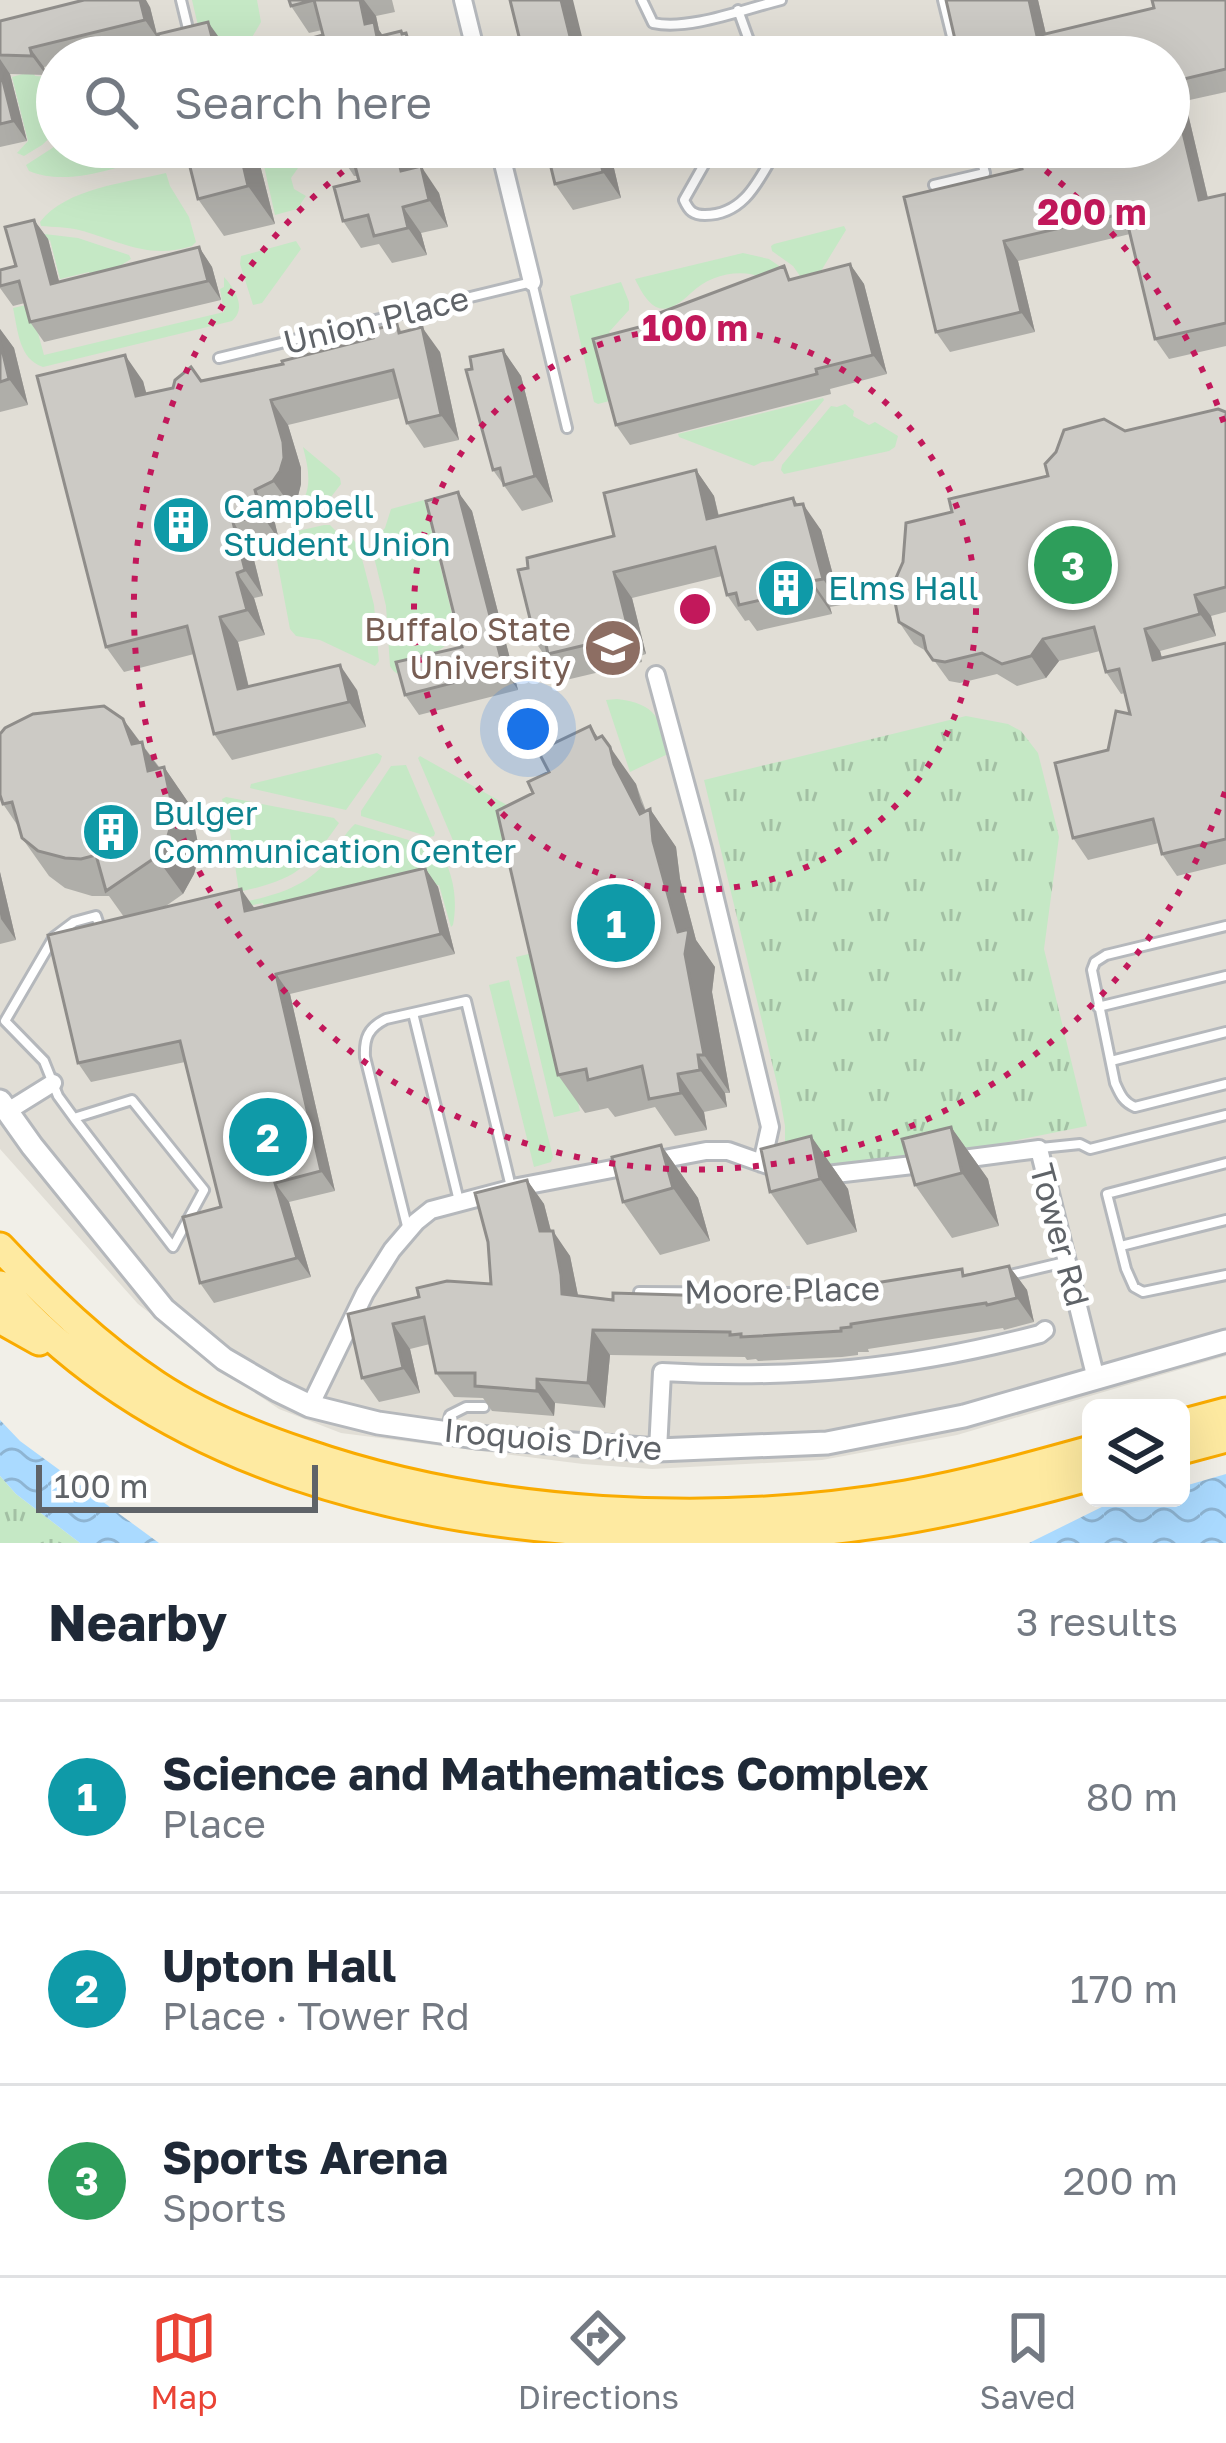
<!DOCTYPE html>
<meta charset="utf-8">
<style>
body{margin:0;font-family:"Golos Text",sans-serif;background:#f6f6f7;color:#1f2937}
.controls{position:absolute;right:36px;bottom:36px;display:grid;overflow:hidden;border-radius:18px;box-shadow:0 12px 48px #0002}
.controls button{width:108px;height:108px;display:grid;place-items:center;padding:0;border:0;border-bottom:3px solid #e0e1e3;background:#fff;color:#1f2937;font:60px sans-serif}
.scale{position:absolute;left:36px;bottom:30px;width:282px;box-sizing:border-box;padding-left:12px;border:6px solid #5f6368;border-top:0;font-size:33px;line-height:42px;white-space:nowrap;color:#5f6368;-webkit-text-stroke:9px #fff;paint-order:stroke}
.you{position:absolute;left:528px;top:729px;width:42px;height:42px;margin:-30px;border:9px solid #fff;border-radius:50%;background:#1a73e8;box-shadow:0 0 0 18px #1a73e833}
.badge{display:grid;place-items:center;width:78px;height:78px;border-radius:50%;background:#ea4335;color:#fff;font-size:39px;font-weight:700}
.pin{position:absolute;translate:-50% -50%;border:6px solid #fff;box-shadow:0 3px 12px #0006}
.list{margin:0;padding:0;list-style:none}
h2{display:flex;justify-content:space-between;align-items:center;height:156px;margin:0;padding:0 48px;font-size:51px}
h2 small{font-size:39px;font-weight:400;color:#747a83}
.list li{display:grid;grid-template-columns:78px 1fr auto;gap:36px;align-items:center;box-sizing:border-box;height:192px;padding:0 48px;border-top:3px solid #e0e1e3}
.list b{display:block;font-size:45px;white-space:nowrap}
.list p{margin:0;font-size:39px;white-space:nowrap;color:#747a83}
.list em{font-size:39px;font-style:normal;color:#747a83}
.icon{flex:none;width:66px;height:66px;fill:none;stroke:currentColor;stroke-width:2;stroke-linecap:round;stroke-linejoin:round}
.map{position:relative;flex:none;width:1226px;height:1543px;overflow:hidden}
.search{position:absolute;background:#fff;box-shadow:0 12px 48px #0002;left:36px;right:36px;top:36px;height:132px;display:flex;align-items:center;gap:30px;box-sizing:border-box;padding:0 42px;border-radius:66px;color:#747a83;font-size:45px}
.sheet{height:732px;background:#fff}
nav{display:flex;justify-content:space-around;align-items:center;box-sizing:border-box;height:168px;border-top:3px solid #e0e1e3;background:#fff;font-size:33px;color:#747a83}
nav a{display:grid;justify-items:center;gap:6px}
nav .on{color:#ea4335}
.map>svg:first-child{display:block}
.education{fill:#e1ded6;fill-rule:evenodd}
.grass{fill:#c5e8c5}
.park{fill:url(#park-tufts)}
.water{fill:url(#water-waves)}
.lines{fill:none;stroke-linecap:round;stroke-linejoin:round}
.service-casing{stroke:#b5b8bc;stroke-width:14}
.minor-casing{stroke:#b5b8bc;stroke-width:22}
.tertiary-casing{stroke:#b5b8bc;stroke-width:27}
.trunk-casing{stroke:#f9ab00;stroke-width:33}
.service{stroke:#fff;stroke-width:8}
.minor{stroke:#fff;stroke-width:16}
.tertiary{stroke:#fff;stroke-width:21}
.trunk{stroke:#feeaa1;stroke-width:27}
.wall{fill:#afaea9}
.shaded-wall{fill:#8f8d8a}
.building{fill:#cccac5;stroke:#8f8d8a;stroke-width:3}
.ring{fill:none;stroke:#c2185b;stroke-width:6;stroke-dasharray:6 12}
.labels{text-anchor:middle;stroke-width:10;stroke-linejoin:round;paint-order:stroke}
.street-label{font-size:33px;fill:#5f6368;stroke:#fff}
.culture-label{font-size:33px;fill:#0d838f;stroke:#fff;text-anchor:start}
.education-label{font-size:33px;fill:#785e54;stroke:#fff;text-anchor:end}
.centre{fill:#c2185b;stroke:#fff;stroke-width:6}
.ring-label{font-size:36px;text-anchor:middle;font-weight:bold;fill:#c2185b;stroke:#fff;stroke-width:10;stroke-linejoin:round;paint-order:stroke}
</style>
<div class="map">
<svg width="1226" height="1543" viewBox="0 0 1226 1543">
<defs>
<pattern id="park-tufts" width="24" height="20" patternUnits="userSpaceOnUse" patternTransform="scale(3)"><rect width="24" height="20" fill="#c5e8c5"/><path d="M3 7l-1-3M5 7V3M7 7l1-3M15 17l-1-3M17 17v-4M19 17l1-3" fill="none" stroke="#a3c0a4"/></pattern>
<pattern id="water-waves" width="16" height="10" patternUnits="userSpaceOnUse" patternTransform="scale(3)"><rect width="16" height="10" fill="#aadaff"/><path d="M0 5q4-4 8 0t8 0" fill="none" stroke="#8eb4d2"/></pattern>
</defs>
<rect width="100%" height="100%" fill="#f1efe8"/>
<path class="education" d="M0 0H1226V1356L957 1435 822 1460 652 1469 583 1464 341 1433 279 1409 236 1380 138 1304 0 1149ZM57 57H1169V147H57Z"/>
<path class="grass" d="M192 0H257L261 22 251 39 204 51Z
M57 66V131L42 145 24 156 17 153 28 141 12 77 33 71 35 76 48 77 49 68Z
M57 145 161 147 162 155C121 165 70 188 29 171L26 165Z
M269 147H277L295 158 298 168 291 178 294 189 306 196 297 209 275 215 262 157 270 154Z
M166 173 170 186 189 217 196 242 192 246C148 260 120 241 79 230 67 227 54 227 41 226L40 222C66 188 126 183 166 173Z
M844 226 846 230 813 284 807 286 793 266 772 251 771 246 774 244Z
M36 233 78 238 129 255 131 259 115 269 91 277 89 272 60 279 50 240 38 241Z
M296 241 301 249 262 303 253 305 240 264 241 256Z
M743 253 769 259 785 270 771 282C747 266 711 273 691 293 663 320 650 310 635 279Z
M224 277C235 289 247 308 232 321L43 367C19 359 18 331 13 308L30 304 44 355 224 312 220 289 224 287Z
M621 282 629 302V310L609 332 620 342 613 400 598 404 594 402 570 296Z
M823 398 824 400 773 461 762 462 754 466 679 437 678 434Z
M845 404 854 411 853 416 869 425 875 422 898 436 895 447 889 451 784 474 781 470 782 465 831 406 837 407Z
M303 447 340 478 341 484 331 497 326 513 287 523 283 518C314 502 311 477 303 447Z
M424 500 454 622 445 646 406 674C398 675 394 673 390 666L386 606 373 553 379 550 377 543 371 544V542L385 528 391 509Z
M324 525H330L342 537 352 538 359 547 374 605 379 661 375 666 320 640 296 636 290 629 276 555 286 545 289 533Z
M617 699C657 704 659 718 670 753L630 772 606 700Z
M377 753 382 756 380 762 346 810 250 788 251 784Z
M420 756 535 821 537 831 471 863 463 864 418 758Z
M406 765 435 833 434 836 430 837 361 816V811L391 766Z
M226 797 334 818 339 823C306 870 296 879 239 892L229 825 222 799Z
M355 824 439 849C453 872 458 898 453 925L451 927 439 885 269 925 263 903 243 907 245 902C279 894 309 886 331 856 339 845 345 833 355 824Z
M541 951 580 1111 554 1117 516 957Z
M509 980 553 1157 551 1162 534 1167 489 985Z"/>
<path class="park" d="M966 716 1008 724 1021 731 1038 753 1059 837 1044 949 1087 1126 978 1148 806 1171 785 1154V1126L779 1092 704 780Z
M0 1476 16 1494 80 1543H0Z"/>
<path class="water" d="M0 1420 20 1441 159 1543H80L16 1494 0 1476Z
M1226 1474V1543H1029L1120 1498H1181V1487Z"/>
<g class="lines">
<g class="service-casing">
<path id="service" d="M181 0 190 37
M642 0 653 23C689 31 744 9 781 0
M943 0 957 57
M738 10 755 57
M782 57 787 55 788 57
M714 147 684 200C689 211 693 215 705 215 746 215 760 177 778 147
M934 185 985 173 978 147
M219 358 532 282 567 428
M1226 926 1106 955 1095 962 1092 970 1115 1083C1120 1094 1123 1102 1135 1107L1226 1084
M1098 1007 1226 976
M413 1013 459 1201
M1111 1061 1226 1032
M74 1118 132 1100 204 1190 173 1247 74 1118 58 1096 44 1061 5 1021 54 937 74 922 96 916 100 928
M1041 1148 1080 1144 1090 1149 1226 1115
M1226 1163 1107 1194 1126 1269 1134 1287 1143 1292 1226 1275
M408 1230 365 1057C364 1038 368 1028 386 1019L466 1001 511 1187
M1121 1246 1226 1220
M1010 1275 1065 1262
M639 1292 790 1293 869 1289
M446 1431 450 1415 466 1407H484"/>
</g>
<g class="minor-casing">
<path id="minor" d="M463 0 477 57
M499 147 532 282
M656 675 703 849 770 1127 762 1163
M8 1111 53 1083
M955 1160 1039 1149 1096 1379
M818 1176 930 1163
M310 1406 365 1293 392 1250 416 1222 431 1210 518 1187 706 1151H728L782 1170
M658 1450 662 1372C796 1380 910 1368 1040 1334L1045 1330"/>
</g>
<g class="tertiary-casing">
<path id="tertiary" d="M0 1101 32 1146 164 1309 224 1359 277 1390 310 1406 378 1423 476 1437 658 1450 827 1443 964 1416 1226 1341"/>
</g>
<g class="trunk-casing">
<path id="trunk" d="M0 1247C48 1298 97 1346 156 1385 201 1415 253 1436 304 1453 488 1517 714 1528 906 1495 968 1484 1030 1467 1091 1450
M0 1285C159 1467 410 1526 642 1534 718 1537 795 1536 869 1525 943 1515 1019 1496 1091 1476
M0 1319 39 1341
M1181 1424 1226 1412
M1181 1450 1226 1438"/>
</g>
<use href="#service" class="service"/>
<use href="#minor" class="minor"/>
<use href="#tertiary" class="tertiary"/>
<use href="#trunk" class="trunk"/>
</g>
<path class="wall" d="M289 0H392L395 12 376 16 379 30 383 36 406 33 423 57H313L323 35 322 30 309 33 291 6Z
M946 0H1038L1046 34 1226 0V92L1185 101 1208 198 1226 194V346L1169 359 1155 339 1130 234 1018 261 1035 332 950 352 936 332 1022 169 1169 57H959Z
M150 7 158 39 86 57H57V64L44 67 46 75 10 74 27 141 0 147V21Z
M182 147H266L268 154 258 157 275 224 224 236 198 199 187 155Z
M335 147H415L419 161 411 163 412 168 439 193 448 227 421 233 427 255 392 263 379 244 361 248 343 221 359 181 357 176H354Z
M609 147 621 198 573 210 555 184Z
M34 220 48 239 59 282 199 247 212 267 221 300 44 342 30 322 25 303 13 306 0 288V270L16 266Z
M850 264 864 284 887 374 830 389 831 394 630 445 616 425 651 324 793 279Z
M397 324 402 332 440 352 459 440 424 448 407 423 400 398 288 425 301 468V484L298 496 291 506 273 515 279 540 251 548 263 596 254 598 265 635 238 642 249 687 357 690 366 727 232 760 214 734 194 654 124 672 106 647 143 381 146 394 283 364 373 338Z
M0 329 14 348 28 405 0 412Z
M503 350 521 376 553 502 522 511 493 470 472 369Z
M1226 412V612L1211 616 1216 636 1160 651 1162 658 1226 643V864L1177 876 1162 854 1159 843 1088 860 1073 838 1108 750 1130 714 1125 693 1121 694 1106 672 1100 651 1059 661 1046 678 1017 686 997 674 960 683 949 681 928 652 914 644 899 622 952 512 1048 476 1125 431Z
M696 470 714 496 719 516 798 505 821 530 841 605 830 607 832 614 757 631 749 620 745 621 727 595 722 576 632 598 646 654 640 656 642 662 566 680 557 667 554 669 536 643 528 568 614 536Z
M458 492 472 511 518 690 419 715 405 695 462 647Z
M123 719 160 768 164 767 190 805 200 853 194 874 183 894 163 908 255 909 425 868 438 887 455 954 290 994 335 1191 289 1202 311 1277 214 1303 200 1283 221 1207 185 1062 91 1082 78 1063 124 917 109 896H92L65 888 49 876 22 838 20 829 3 804Z
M598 738 636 784 646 811 650 809 676 847 680 879 696 940 715 967 712 992 730 1093H725L727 1107 704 1112 707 1130 675 1136 655 1107 615 1117 608 1108 585 1113 558 1075 533 793 549 772Z
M0 872 16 940 0 944Z
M951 1127 988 1179 999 1226 952 1238 915 1185Z
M811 1136 848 1189 857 1232 807 1245 770 1192Z
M661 1145 698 1198 710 1241 660 1255 623 1202Z
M527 1180 544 1204 551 1231 570 1256 578 1296 613 1300 717 1301 799 1298 865 1292 1009 1266 1027 1290 1034 1322 1004 1330 1003 1328 868 1349 869 1352H858V1355L842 1357 758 1361 756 1359 747 1360 745 1357 610 1355 605 1408 555 1403 554 1416 492 1411 483 1398 454 1397 436 1373 430 1344 410 1349 420 1393 379 1402 362 1378 348 1314 491 1284Z"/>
<path class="shaded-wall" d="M140 0H146L150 7 158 39 145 20Z
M360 0H364L376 16 379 30 392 49 394 57 365 24Z
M561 0H573L587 57H575Z
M1029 0H1038L1051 56 1037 36Z
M208 22 233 57H217Z
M406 33 423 57H416Z
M30 48 44 67 46 75 32 56Z
M0 59 10 74 27 141 13 121 0 69Z
M1171 82 1185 101 1213 220 1199 200Z
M239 147H251L258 157 275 224 248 186Z
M395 147H400L411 163 420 198 401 171Z
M597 147H609L621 198 603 172Z
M421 166 439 193 448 227 429 200Z
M403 207 421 233 427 255 408 228Z
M34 220 48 239 65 304 51 284Z
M1004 241 1018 261 1035 332 1021 312Z
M199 247 212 267 221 300 208 281Z
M850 264 864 284 887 374 873 355Z
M422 327 440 352 459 440 441 415Z
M0 329 14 348 28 405 9 379 0 341Z
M503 350 521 376 553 502 535 476Z
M125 355 143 381 154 421 136 396Z
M271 400 288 425 301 468V484L298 496 291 506 273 481Z
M696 470 714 496 725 545 707 519Z
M255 490 273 515 279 540 262 515Z
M458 492 472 511 518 690 504 670Z
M793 498 806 516 803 504 821 530 841 605 823 579Z
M233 522 251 548 263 596 245 570Z
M614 572 632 598 646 654 628 628Z
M237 573 254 598 265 635 247 610Z
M812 581 830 607 832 614 814 588Z
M1195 595 1211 616 1216 636 1200 614Z
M220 617 238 642 255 714 238 689Z
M1145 629 1160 651 1168 682 1153 660Z
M622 630 640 656 642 662 623 636Z
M1043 639 1059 661 1046 678 1031 656Z
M340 665 357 690 366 727 349 702Z
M123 719 165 776 164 767 190 805 200 853 194 874 183 894 156 857 132 744Z
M590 726 613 759 610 747 636 784 641 802 651 822 650 809 676 847 680 879 696 940 715 967 712 992 730 1093 704 1055 678 932 640 814Z
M425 868 438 887 455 954 441 934Z
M0 872 16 940 1 919 0 914Z
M241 889 255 909 245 911Z
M276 974 290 994 335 1191 321 1171Z
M698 1055 725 1093 727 1107 700 1070Z
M678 1074 704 1112 707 1130 681 1093Z
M951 1127 988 1179 999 1226 962 1173Z
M811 1136 848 1189 857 1232 820 1179Z
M661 1145 698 1198 710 1241 673 1188Z
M527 1180 544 1204 557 1255 540 1231Z
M275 1183 289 1202 311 1277 297 1258Z
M553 1231 570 1256 579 1300 562 1294Z
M1009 1266 1027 1290 1034 1322 1017 1298Z
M393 1324 410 1349 420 1393 403 1368Z
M593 1330 610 1355 605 1408 588 1383Z
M537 1379 555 1403 554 1416 537 1391Z"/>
<path class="building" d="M84 0H140L145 20 30 48 32 56 0 55V21Z
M289 0H360L365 24 374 22 377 37 401 31 402 34 406 33 408 40H410L416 57H313L308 39 323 35 314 0 291 6Z
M510 0H561L575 57H524Z
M946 0H1029L1037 36 1154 8 1152 0H1226V69L1171 82 1199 200 1226 194V323L1155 339 1125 213 1004 241 1021 312 936 332 904 197 1022 169 1017 147H1169V57H996L994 49 959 57Z
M208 22 217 57H164L158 34Z
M0 69 13 121 0 124Z
M185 147H239L248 186 198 199Z
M350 147H395L401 171 421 166 429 200 403 207 408 228 374 236 368 215 343 221 334 187 359 181Z
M546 147H597L603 172 555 184Z
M34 220 51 284 199 247 208 281 30 322 19 281 0 286V270L16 266 5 227Z
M850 264 873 355 816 369 817 374 616 425 593 339 651 324 649 317 784 266 789 280Z
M397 324 399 333 422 327 441 415 407 423 393 370 271 400 283 442 284 458 280 471 273 481 255 490 262 515 233 522 245 570 237 573 247 610 220 617 238 689 340 665 349 702 214 734 187 626 106 647 37 376 125 355 136 396 173 388 175 380 191 367 201 381 283 364 282 361 373 338 371 330Z
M0 341 9 379 0 382Z
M503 350 535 476 504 485 500 468 493 470 466 370 472 369 470 357Z
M1218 409 1226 412V587L1195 595 1200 614 1145 629 1153 660 1226 643V839L1162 854 1153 819 1073 838 1055 763 1108 750 1116 711 1130 714 1119 669 1106 672 1094 627 1043 639 1031 656 1002 664 982 653 945 662 933 660 926 650 923 636 899 622 892 587 903 562 906 523 952 512 949 499 1048 476 1045 464 1056 452 1064 430 1104 419 1125 431Z
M696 470 707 519 793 498 795 505 803 504 823 579 812 581 814 588 739 605 736 593 727 595 715 547 614 572 628 628 622 630 623 636 548 654 545 640 536 643 518 570 528 568 527 558 614 536 604 493Z
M458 492 504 670 405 695 396 662 462 647 426 501Z
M104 706 123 719 132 744 142 742 148 771 164 767 174 815 168 836 156 857 106 891 96 855 81 859 65 858 38 851 22 838 12 802 3 804 0 795V734L5 728 33 714Z
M590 726 596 739 602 736 610 747 614 764 640 814 650 809 653 841 678 932 689 929 685 954 704 1055H698L700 1070 678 1074 681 1093 649 1099 642 1066 588 1080 586 1069 558 1075 497 811 533 793 528 782 549 772 538 751Z
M425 868 441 934 276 974 321 1171 275 1183 297 1258 200 1283 183 1217 221 1207 180 1041 78 1063 48 935 241 889 245 911Z
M951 1127 962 1173 915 1185 902 1139Z
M811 1136 820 1179 770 1192 761 1149Z
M661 1145 673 1188 623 1202 612 1157Z
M527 1180 540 1231H553L561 1275 562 1294 613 1300V1293L713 1296V1301L799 1298 865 1292 863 1285 962 1269 963 1276 1009 1266 1017 1298 987 1305 986 1303 851 1324V1327L841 1328V1331L825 1332 741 1337V1334L730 1335V1332L593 1330 588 1383 537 1379V1391L475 1386V1373H436L424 1317 393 1324 403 1368 362 1378 348 1314 419 1297 417 1288 447 1281 491 1284 488 1242 475 1193Z"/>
<g class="ring">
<circle cx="695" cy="609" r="281"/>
<path d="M1225 792A561 561 0 1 1 373 149M598 57A561 561 0 0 1 792 57M1017 149A561 561 0 0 1 1225 426"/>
</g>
<defs>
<g id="building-disc" transform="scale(3)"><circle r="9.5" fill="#0f9aa8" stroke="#fff"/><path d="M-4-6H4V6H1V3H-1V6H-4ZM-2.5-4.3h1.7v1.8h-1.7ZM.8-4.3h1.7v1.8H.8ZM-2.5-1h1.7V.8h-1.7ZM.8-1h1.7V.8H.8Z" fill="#fff"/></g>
<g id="university-disc" transform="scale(3)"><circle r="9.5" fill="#8d6e63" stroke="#fff"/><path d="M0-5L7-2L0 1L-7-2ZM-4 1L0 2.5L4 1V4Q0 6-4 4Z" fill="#fff"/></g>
</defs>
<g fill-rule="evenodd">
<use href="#building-disc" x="181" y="525"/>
<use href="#building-disc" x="786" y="588"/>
<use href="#university-disc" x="613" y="648"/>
<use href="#building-disc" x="111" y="832"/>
</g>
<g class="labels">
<g class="street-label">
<text transform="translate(376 320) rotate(-14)" y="12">Union Place</text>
<text transform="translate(1060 1235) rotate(75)" y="12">Tower Rd</text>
<text transform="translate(782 1290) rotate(-1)" y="12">Moore Place</text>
<text transform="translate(553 1439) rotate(5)" y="12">Iroquois Drive</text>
</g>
<g class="culture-label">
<text x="223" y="518">Campbell<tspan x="223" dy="38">Student Union</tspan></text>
<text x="828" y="600">Elms Hall</text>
<text x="153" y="825">Bulger<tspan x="153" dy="38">Communication Center</tspan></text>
</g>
<g class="education-label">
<text x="571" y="641">Buffalo State<tspan x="571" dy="38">University</tspan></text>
</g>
</g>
<circle cx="695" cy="609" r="18" class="centre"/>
<g class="ring-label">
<text x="1092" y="225">200 m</text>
<text x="695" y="341">100 m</text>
</g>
</svg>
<div class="controls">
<button><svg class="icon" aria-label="layers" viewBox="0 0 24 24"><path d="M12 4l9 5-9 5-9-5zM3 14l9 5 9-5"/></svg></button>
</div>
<div class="scale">100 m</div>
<div class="you"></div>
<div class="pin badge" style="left:616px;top:923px;background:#0f9aa8">1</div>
<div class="pin badge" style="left:268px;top:1137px;background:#0f9aa8">2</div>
<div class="pin badge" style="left:1073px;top:565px;background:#2e9e5b">3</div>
<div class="search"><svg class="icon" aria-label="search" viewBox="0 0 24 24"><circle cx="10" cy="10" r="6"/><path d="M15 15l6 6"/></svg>Search here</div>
</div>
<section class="sheet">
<h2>Nearby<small>3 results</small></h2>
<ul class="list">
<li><span class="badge" style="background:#0f9aa8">1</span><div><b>Science and Mathematics Complex</b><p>Place</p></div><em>80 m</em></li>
<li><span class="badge" style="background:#0f9aa8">2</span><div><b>Upton Hall</b><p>Place · Tower Rd</p></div><em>170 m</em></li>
<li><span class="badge" style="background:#2e9e5b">3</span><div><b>Sports Arena</b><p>Sports</p></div><em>200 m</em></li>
</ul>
</section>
<nav>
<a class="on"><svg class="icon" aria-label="map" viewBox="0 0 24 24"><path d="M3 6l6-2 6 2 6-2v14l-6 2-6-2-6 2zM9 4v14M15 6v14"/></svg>Map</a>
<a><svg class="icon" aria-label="directions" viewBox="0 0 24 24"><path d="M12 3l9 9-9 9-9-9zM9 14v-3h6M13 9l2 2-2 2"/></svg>Directions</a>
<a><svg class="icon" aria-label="saved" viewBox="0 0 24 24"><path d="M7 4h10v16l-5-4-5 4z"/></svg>Saved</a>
</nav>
